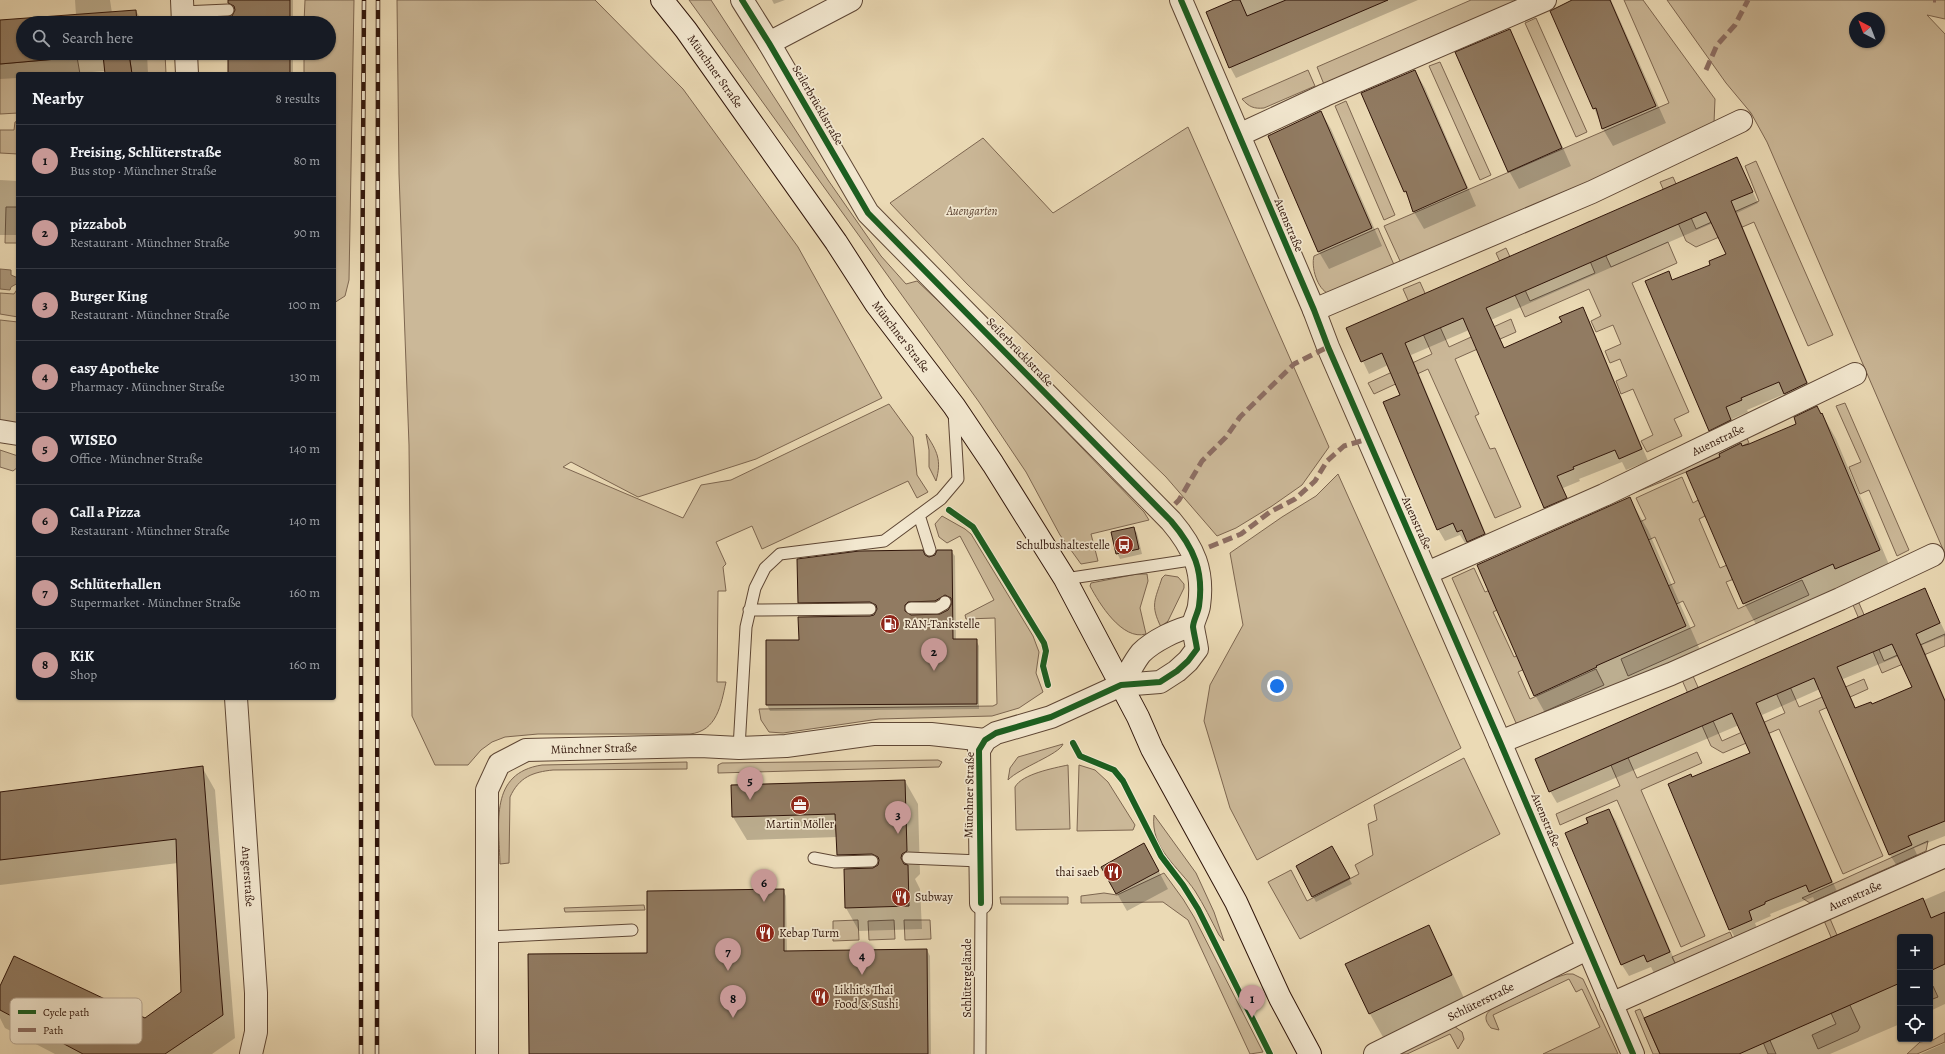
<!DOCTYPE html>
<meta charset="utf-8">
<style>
body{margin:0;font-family:Alegreya,serif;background:#20242c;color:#f1f3f6}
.controls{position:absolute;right:12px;bottom:12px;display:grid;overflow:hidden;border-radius:4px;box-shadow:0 1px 3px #0004}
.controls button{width:36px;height:36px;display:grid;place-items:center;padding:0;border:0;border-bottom:1px solid #363941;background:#171b24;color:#f1f3f6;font:20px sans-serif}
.compass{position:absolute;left:1849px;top:12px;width:36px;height:36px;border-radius:50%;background:#171b24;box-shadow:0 1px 3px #0004;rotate:318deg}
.you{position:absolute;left:1277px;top:686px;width:14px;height:14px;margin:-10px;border:3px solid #fff;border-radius:50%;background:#1a73e8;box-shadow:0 0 0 6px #1a73e833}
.badge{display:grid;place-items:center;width:26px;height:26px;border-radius:50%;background:#c59692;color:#111;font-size:13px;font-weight:700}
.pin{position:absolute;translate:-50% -33px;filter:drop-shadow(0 1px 2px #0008)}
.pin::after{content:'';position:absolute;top:21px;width:14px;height:12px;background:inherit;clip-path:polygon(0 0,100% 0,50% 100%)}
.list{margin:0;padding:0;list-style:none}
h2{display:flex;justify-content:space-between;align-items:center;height:52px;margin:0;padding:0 16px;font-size:17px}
h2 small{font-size:13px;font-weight:400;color:#9ea1a6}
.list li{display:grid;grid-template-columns:26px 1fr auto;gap:12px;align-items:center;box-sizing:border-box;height:72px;padding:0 16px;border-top:1px solid #363941}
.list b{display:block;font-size:15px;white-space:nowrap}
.list p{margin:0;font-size:13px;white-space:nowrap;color:#9ea1a6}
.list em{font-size:13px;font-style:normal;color:#9ea1a6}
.icon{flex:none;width:22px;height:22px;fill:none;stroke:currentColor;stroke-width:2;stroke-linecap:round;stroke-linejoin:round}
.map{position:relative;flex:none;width:1945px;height:1054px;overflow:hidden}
.search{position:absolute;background:#171b24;box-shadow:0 1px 3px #0004;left:16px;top:16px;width:320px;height:44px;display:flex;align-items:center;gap:10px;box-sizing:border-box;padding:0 14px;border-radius:22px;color:#9ea1a6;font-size:15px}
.panel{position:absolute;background:#171b24;box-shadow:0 1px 3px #0004;left:16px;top:72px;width:320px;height:628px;border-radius:4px}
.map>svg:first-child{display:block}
.green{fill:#cbb898;stroke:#7d6650;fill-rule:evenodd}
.water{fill:#ab977b;stroke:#79634d}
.shadow{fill:#0003;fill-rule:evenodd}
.building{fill:#917b62;stroke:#2f1409;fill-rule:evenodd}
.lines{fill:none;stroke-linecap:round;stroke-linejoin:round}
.service-casing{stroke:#5e4634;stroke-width:13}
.minor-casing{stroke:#5e4634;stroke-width:24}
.secondary-casing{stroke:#2f1409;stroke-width:24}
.service{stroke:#f2e7cf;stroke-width:11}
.minor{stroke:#f2e7cf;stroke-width:22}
.secondary{stroke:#f2e7cf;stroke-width:22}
.rail-casing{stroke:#2f1409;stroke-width:4.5}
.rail{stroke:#f2e7cf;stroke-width:3;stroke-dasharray:9;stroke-linecap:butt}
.quiet{stroke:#8d6e63;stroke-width:5;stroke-dasharray:10 5;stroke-linecap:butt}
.cycleway-casing{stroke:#f2e7cf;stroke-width:8}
.cycleway{stroke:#1b5e20;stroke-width:6}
.labels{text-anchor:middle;stroke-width:3.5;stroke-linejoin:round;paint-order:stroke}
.street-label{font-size:12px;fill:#2f1409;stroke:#f2e7cf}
.park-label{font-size:12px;font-style:italic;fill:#5e4534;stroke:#f2e7cf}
.poi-label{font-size:12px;fill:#2f1409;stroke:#f2e7cf;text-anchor:start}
.key{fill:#f2e7cf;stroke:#b8a894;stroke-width:1}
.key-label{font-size:11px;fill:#2f1409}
</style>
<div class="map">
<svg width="1945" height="1054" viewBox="0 0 1945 1054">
<rect width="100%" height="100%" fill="#ebdab5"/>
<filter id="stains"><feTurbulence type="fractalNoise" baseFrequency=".005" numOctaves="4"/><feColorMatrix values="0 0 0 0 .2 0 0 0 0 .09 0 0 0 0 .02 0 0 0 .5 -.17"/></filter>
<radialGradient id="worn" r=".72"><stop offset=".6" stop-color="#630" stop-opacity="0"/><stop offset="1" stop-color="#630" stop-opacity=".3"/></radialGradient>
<path class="green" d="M305 0H354L349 280 345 296 334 303V74H304V53H329V23H304Z
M397 0H595L683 89 798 247 882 398 756 459 638 497 571 462 563 467 683 518 701 485 731 480 889 404 913 437 917 475 928 492 917 498 908 481 762 549 752 526 716 542 726 564 723 567 726 591H718L717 682H726C721 705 717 731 690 734H538L505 737 492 742 481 750 468 765H435L412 716 409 445 399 174Z
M689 0H711L828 180 881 256 906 284 917 281 953 315 1144 512 1149 520 1091 534 1098 561 1081 564 1060 535 1026 472 979 402Z
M1471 0H1515L1514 5 1325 87 1317 67Z
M1624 0H1643L1715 99 1714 123 1708 131 1401 263 1384 226 1669 103Z
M1667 0H1945V19L1927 15 1945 34V554L1767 142 1751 113 1726 83ZM1855 18H1879V42H1855Z
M1536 18 1587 132 1576 137 1525 23Z
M165 53 166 74H132L129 54Z
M77 57 80 74H18V113L0 114V64Z
M1440 62 1491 175 1480 180 1429 66Z
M1308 70 1315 86 1264 108C1254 109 1249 107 1242 99Z
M1346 101 1395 215 1384 220 1335 106Z
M18 121V154L0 153V130H14L15 122Z
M1188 127 1329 447 1302 485 1272 506 1236 528 1217 536 1166 477 967 284 890 203 983 138 1053 213Z
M1756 161 1833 335 1808 346 1754 222 1696 247 1686 241 1660 182 1673 177 1696 229 1759 201 1745 166Z
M6 207H18V243H5Z
M1590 221 1611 267 1668 242 1677 263 1632 283 1689 412 1674 419 1682 436 1647 452 1641 441 1653 435 1633 389 1621 394 1616 381 1627 376 1620 359 1610 363 1605 351 1621 344 1613 325 1596 332 1591 321 1601 316 1589 289 1525 317 1496 253 1506 248 1530 301 1595 273 1576 228Z
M1378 228 1395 267 1329 294C1317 289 1311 267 1314 256Z
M1420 282 1449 347 1511 319 1516 332 1455 359 1479 414 1475 416 1490 449 1495 448 1521 507 1495 518 1428 369 1374 394 1368 383 1432 354 1403 289Z
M18 288V317L0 314V293L14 294Z
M0 320 18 322V426L0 422Z
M1845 403 1909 550 1897 556 1869 490 1860 494 1849 467 1861 462 1836 406Z
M926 434C937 451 942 460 936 481L929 467V450Z
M1746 436 1749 443 1686 472 1607 504Z
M0 450 18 456V467L13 471 0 467Z
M1338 474 1461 748 1257 860 1230 808 1204 721 1210 685 1243 625 1230 553 1282 517 1316 496Z
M1682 477 1693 503 1700 499 1707 515 1699 519 1720 568 1727 565 1734 579 1726 582 1738 609 1802 580 1809 595 1628 676 1621 659 1695 626 1683 601 1659 612 1651 593 1675 583 1655 537 1631 548 1623 530 1646 519 1636 498Z
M942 516 965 529 971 534 1033 636 1039 652 1036 673 1043 692 1019 708 992 716 879 719 783 733 769 732 761 720 759 709 993 706 997 704 995 618 966 619 965 615 994 600 960 536 947 543 939 537 935 524Z
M1474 568 1485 592 1498 587 1506 606 1493 612 1514 657 1523 653 1529 667 1518 672 1530 699 1596 669 1604 685 1519 723H1516L1452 578Z
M1137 574H1147L1148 581 1140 608 1146 634C1122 641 1099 603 1090 586L1091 583Z
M1165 575 1178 577 1184 584V588L1168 621 1161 627C1150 605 1155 600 1162 578Z
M1859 603 1884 661 1945 634V646L1882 673 1853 605Z
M1776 655 1799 707 1864 679 1868 689 1819 711 1883 856 1843 874 1779 729 1723 753 1711 746 1682 680 1693 676 1722 741 1785 713 1762 661Z
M1614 726 1637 778 1697 752 1702 763 1641 790 1705 936 1681 947 1617 800 1560 825 1556 814 1620 786 1597 733Z
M1063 744C1060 754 1019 768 1008 780L1010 768 1018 757Z
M1464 758 1500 834 1300 939 1268 882 1291 870 1307 901 1359 874 1355 865 1373 855 1368 824 1377 820 1374 805Z
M938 760 942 762 939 767 718 773V765L722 763Z
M687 762V769L553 770C533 772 519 777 510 797L509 863 500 864C499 823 489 773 542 765Z
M1068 765 1070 829 1016 830 1015 787C1022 774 1054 768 1068 765Z
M1079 765 1095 770 1108 782 1135 825 1133 830 1077 831Z
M1154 815 1196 873 1214 912 1224 941 1219 935C1211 920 1204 905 1195 891 1179 867 1150 849 1154 815Z
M1928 841 1926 851 1810 903 1802 898Z
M1164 873 1183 899 1194 917 1263 1052 1250 1054 1188 920 1163 902 1081 903V896L1104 893 1117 895Z
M1000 897H1068V904H1001Z
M644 905 645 910 565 912 564 908Z
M1828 914 1846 956 1840 958 1822 916Z
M858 920 859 940 833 941V921Z
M894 920 895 939 869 940 868 921Z
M904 920H930L931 939 905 940Z
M1730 932 1733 939 1675 963 1672 957Z
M1567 974H1573L1583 979 1618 1054H1543L1600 1027 1582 989 1576 992 1569 979 1493 1015 1499 1030 1491 1028C1484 1020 1484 1014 1493 1008L1554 978Z
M1933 986 1938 997 1930 1000V987Z
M1842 988 1860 1027 1858 1031 1818 1049 1812 1035 1836 1024 1831 1013Z
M1640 1009 1660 1054H1653L1635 1011Z
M1761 1020 1776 1054H1768L1755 1023Z
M1454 1026 1462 1032 1464 1039 1458 1049 1450 1034 1407 1054H1391Z
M1945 1033V1042L1917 1054H1907L1920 1042 1933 1040Z"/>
<path class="water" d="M0 269 11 270V275L18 278V283L11 287 10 290 0 289Z"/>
<path class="shadow" d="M75 0H110L112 13 136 11 143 23H23V53H147L148 74H106V71L65 74H18V78L0 79V20L76 15Z
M228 0H293V23H229L236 10 232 9Z
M772 0H785L774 4Z
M1237 0H1418L1236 78 1230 67Z
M1574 0H1611L1666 123 1613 146 1603 129 1552 11Z
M1509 30 1519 48 1571 166 1519 189 1509 171Z
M229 53H293V74H229Z
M1415 71 1425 88 1476 206 1424 229 1414 212 1362 94Z
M1321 112 1331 129 1382 246 1329 269 1319 252 1269 136Z
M1737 158 1758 203 1737 213 1813 395 1792 405 1785 394 1747 410 1748 412 1732 419 1737 432 1716 442 1709 430 1668 272 1673 281 1712 265 1727 255 1713 223 1491 320 1505 349 1563 323 1582 308 1589 320 1648 461 1626 470 1622 462 1579 479 1580 481 1563 488 1573 510 1551 519 1544 508 1469 330 1411 355 1491 546 1475 553 1468 542 1465 543 1460 535 1445 541 1438 529 1401 396 1388 365 1369 374 1347 328Z
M0 180 18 181V235H0Z
M1822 414 1836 439 1893 574 1758 628 1744 603 1742 447Z
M1629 498 1648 530 1704 659 1553 727 1535 695Z
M1133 528 1137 533 1142 554 1120 559 1117 553Z
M951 551 955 556 956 640H976L979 646V709L770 711 767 705 800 641 875 616 878 610 874 607 802 608 799 602 925 556 932 558ZM949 600 952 602 951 608 938 616 907 615 908 610Z
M1925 590 1945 632V636L1922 645 1945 699V836L1914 848 1918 857 1897 866 1890 855 1820 689 1762 715 1838 894 1816 903 1813 897 1770 914 1771 916 1755 923 1758 931 1737 941 1730 929 1692 778 1751 753 1739 725 1557 803 1550 791ZM1899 656 1913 687 1872 705 1856 709 1843 679Z
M202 767 215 790 235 1038 212 1054H55L5 1028 0 1018V988L145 1020 182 993 178 863 0 885V793Z
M905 781 918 804 920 874 915 879 920 889 922 929 859 931 846 908 845 870H847L838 855 837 837 747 840 733 817Z
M1609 810 1616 821 1676 964 1654 973 1651 967 1629 976 1622 965 1589 823Z
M1332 847 1352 884 1316 902 1297 866Z
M1154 862 1168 889 1127 911 1102 867Z
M783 890 786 896 787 952 927 950 930 956 931 1054H530L648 954Z
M1945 891V1004L1930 1011V937H1900V1024L1830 1054H1661L1924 900Z
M1428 927 1441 949 1464 998 1383 1037 1370 1014 1347 965Z
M1945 1043V1054H1921Z"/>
<path class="building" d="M228 0H290V23H228V17L232 16 235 10 234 6 228 3Z
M1234 0H1240L1247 16 1286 0H1388L1229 68 1206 12Z
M1572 0H1610L1656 106 1602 129 1596 108 1593 109 1550 11Z
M136 10 137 23H23V53H135L129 54 132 74H105L103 55 0 64V20Z
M1510 29 1562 148 1508 172 1455 52Z
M228 53H290V74H228Z
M1415 70 1467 188 1413 212 1406 191 1404 192 1361 93Z
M1321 111 1372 228 1318 252 1268 136Z
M1737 157 1753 192 1731 201 1807 383 1784 394 1779 382 1741 398 1742 400 1726 407 1731 420 1709 431 1645 281 1669 271 1672 280 1710 265 1709 261 1726 254 1706 212 1486 308 1504 348 1562 322 1559 317 1583 307 1642 449 1619 459 1615 450 1573 467 1574 469 1557 476 1567 498 1544 508 1463 318 1405 343 1485 534 1467 542 1462 530 1457 532 1453 523 1437 530 1383 402 1400 395 1382 353 1361 362 1346 328Z
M1817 406 1821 414 1822 413 1880 550 1835 569 1833 564 1743 604 1686 472 1720 457 1719 454 1741 443 1742 446 1749 444 1796 424 1794 417Z
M1630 497 1686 626 1596 666 1597 667 1534 696 1477 565Z
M1134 527 1139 549 1116 554 1111 532Z
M923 550 925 555 929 557 935 555 937 550H952L953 639H977V704L766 705V640H799L798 617 870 616 874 615 877 609 876 605 870 602 798 603 797 559 859 551ZM945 595 951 598V605L948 610 940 614 911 615 905 611V605L908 602 935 601Z
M1925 588 1940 623 1916 634 1945 701V821L1908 836 1912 845 1889 855 1814 678 1756 703 1832 882 1809 892 1806 885 1765 902V904L1749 911 1752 920 1729 930 1668 784 1691 774 1692 777 1750 753 1732 713 1549 792 1535 759ZM1892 644 1912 687 1872 704 1871 702 1855 708 1837 667Z
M203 766 223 1015 165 1054H83L0 1010V986L14 956 145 1018 181 992 176 839 0 860V792Z
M905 780 907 851 902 854 901 858 904 864 908 865 909 906 845 908 844 869 873 868 878 865 879 860 878 857 872 854 837 855 835 814 732 817 731 785Z
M1609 809 1670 952 1647 962 1644 955 1621 965 1565 833 1588 823 1586 818Z
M1144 843 1159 871 1116 894 1101 867Z
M1332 846 1350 878 1312 897 1296 866Z
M784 889V951L927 949 928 1054H529L528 954 647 953V891Z
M1923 898 1931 918 1945 912V964L1930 971V937H1900V983L1739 1054H1660L1644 1018Z
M1429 925 1452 975 1369 1014 1345 964Z"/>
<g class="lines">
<g class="service-casing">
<path id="service" d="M182 12 228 10
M919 515 930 550
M1065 579 1197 559
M911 608H937L944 604 945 602
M749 610 870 609
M739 748 746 627 755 588 765 568 780 554 884 541 941 499 958 479 954 412
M814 858 835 862 872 861
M908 858 980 861
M487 937 632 930
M980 1054 981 903"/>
</g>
<g class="minor-casing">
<g id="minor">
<path d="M182 0 183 23"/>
<path d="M742 0 769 43 868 213 1171 521C1194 548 1204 571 1199 606 1198 613 1193 621 1193 627 1194 634 1196 642 1197 649L1188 661 1177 671 1160 682 1121 685 1051 717 996 733 985 740 979 750 981 903"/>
<path d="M1181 0 1314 310 1328 347 1500 742 1633 1054"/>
<path d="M769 43 851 0"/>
<path d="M186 53 187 74"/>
<path d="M1239 135 1325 95 1545 0"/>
<path d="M1314 310 1592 192 1741 121"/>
<path d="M0 431 18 434"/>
<path id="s1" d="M1427 573 1604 495 1855 374"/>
<path d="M1121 685C1128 675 1133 663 1141 653 1153 641 1177 629 1193 626"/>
<path id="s2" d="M236 698 256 993V1032L251 1054"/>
<path d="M1500 742 1671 674 1840 599 1933 555"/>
<path id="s3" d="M1611 1004 1945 856"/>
<path id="s4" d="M487 1054V790L499 764 526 750 700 746 739 748 786 746 873 734H931L985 740"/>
<path id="s5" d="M1375 1054 1587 949"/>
</g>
</g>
<g class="secondary-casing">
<g id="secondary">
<path id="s6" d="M662 0 686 30 836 242 876 304 954 406 993 464 1065 579 1138 717 1152 749 1236 902 1280 998 1310 1054"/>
</g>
</g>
<use href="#service" class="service"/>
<use href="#minor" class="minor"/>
<use href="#secondary" class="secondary"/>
<g class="rail-casing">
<path id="rail" d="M361 1054V487L364 0
M377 1054 378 0"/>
</g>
<use href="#rail" class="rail"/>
<path class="quiet" d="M1933 0H1936
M1706 70 1717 45 1735 25 1748 0
M1175 504 1179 500 1202 461 1226 437 1240 417 1294 364 1328 347
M1209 547 1241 534 1270 512 1295 499 1315 481 1327 461 1344 446 1368 439"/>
<g class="cycleway-casing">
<path id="cycleway" d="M742 0 769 43 868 213 1171 521C1194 548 1204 571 1199 606 1198 613 1193 621 1193 627 1194 634 1196 642 1197 649L1188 661 1177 671 1160 682 1121 685 1051 717 996 733 985 740 979 750 981 903
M1181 0 1314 310 1328 347 1500 742 1633 1054
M949 510 973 527 1044 643 1046 651 1043 666 1048 685
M1073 743 1080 756 1114 770 1123 781 1161 856 1183 885 1198 909 1270 1054"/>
</g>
<use href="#cycleway" class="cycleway"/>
</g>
<defs>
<g id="bus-disc" transform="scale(1)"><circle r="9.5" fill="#8f2418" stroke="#f2e7cf"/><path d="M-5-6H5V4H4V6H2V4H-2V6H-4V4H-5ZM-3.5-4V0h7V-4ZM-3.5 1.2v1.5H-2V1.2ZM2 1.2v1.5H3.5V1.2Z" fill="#fff"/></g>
<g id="fuel-disc" transform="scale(1)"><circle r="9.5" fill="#8f2418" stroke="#f2e7cf"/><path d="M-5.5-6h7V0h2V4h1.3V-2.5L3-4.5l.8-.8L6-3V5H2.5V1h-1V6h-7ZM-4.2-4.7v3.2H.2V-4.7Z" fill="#fff"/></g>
<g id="office-disc" transform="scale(1)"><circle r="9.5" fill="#8f2418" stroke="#f2e7cf"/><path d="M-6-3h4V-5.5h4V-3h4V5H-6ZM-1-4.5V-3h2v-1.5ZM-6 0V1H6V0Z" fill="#fff"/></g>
<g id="restaurant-disc" transform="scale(1)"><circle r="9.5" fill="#8f2418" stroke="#f2e7cf"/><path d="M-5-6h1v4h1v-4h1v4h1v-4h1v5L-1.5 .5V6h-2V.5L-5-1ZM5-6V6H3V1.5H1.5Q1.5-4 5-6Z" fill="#fff"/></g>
</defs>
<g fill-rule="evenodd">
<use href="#bus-disc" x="1124" y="545"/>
<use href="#fuel-disc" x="890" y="624"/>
<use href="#office-disc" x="800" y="805"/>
<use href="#restaurant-disc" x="1113" y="872"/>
<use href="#restaurant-disc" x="901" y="897"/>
<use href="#restaurant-disc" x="765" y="933"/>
<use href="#restaurant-disc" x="820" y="997"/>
</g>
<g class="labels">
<g class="street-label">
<text dy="4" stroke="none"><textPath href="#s6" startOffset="89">Münchner Straße</textPath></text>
<text transform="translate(818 105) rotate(60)" y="4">Seilerbrücklstraße</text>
<text transform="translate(1289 225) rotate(67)" y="4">Auenstraße</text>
<text dy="4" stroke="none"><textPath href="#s6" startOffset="413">Münchner Straße</textPath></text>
<text transform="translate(1020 352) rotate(46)" y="4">Seilerbrücklstraße</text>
<text dy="4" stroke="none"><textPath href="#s1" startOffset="320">Auenstraße</textPath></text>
<text transform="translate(1417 523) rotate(66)" y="4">Auenstraße</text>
<text dy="4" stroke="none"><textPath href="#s4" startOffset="391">Münchner Straße</textPath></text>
<text transform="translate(969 795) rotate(-89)" y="4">Münchner Straße</text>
<text transform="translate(1546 820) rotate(67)" y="4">Auenstraße</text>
<text dy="4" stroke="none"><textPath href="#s2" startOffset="179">Angerstraße</textPath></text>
<text dy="4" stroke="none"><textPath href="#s3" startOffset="267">Auenstraße</textPath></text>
<text transform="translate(967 978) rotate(-90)" y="4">Schlütergelände</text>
<text dy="4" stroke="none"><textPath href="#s5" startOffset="118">Schlüterstraße</textPath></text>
</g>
<g class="park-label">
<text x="972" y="215">Auengarten</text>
</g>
<g class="poi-label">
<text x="1110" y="549" text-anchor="end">Schulbushaltestelle</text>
<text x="904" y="628">RAN-Tankstelle</text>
<text x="800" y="828" text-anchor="middle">Martin Möller</text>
<text x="1099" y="876" text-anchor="end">thai saeb</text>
<text x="915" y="901">Subway</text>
<text x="779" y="937">Kebap Turm</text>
<text x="834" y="994">Likhit's Thai<tspan x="834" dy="14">Food &amp; Sushi</tspan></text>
</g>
</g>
<rect x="10" y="998" width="132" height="46" rx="6" class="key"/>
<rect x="18" y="1010" width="18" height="4" fill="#1b5e20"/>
<rect x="18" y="1028" width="18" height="4" fill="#8d6e63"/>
<g class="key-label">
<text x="43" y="1016">Cycle path</text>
<text x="43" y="1034">Path</text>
</g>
<rect width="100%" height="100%" filter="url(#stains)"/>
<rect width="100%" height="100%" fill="url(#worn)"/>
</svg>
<div class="controls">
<button>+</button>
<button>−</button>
<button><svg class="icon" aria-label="locate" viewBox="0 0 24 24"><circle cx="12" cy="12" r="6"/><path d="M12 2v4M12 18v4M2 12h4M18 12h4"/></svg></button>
</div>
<svg class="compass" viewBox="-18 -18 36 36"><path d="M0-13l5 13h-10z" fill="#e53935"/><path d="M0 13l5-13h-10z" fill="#9ea1a6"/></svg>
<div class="you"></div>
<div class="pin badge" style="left:1252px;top:1018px">1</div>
<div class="pin badge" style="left:934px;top:671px">2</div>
<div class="pin badge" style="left:898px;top:834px">3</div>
<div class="pin badge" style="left:862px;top:975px">4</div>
<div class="pin badge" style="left:750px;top:800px">5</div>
<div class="pin badge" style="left:764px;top:902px">6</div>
<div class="pin badge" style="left:728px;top:971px">7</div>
<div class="pin badge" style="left:733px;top:1018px">8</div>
<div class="search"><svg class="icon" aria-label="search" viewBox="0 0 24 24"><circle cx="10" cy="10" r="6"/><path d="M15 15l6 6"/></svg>Search here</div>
<section class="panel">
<h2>Nearby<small>8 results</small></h2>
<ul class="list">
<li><span class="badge">1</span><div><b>Freising, Schlüterstraße</b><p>Bus stop · Münchner Straße</p></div><em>80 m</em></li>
<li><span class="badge">2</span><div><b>pizzabob</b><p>Restaurant · Münchner Straße</p></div><em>90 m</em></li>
<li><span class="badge">3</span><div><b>Burger King</b><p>Restaurant · Münchner Straße</p></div><em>100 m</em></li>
<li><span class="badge">4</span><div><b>easy Apotheke</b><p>Pharmacy · Münchner Straße</p></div><em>130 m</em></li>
<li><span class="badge">5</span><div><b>WISEO</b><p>Office · Münchner Straße</p></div><em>140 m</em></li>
<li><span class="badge">6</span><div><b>Call a Pizza</b><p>Restaurant · Münchner Straße</p></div><em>140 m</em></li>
<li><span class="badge">7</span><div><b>Schlüterhallen</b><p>Supermarket · Münchner Straße</p></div><em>160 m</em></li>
<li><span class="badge">8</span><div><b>KiK</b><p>Shop</p></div><em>160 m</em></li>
</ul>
</section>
</div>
